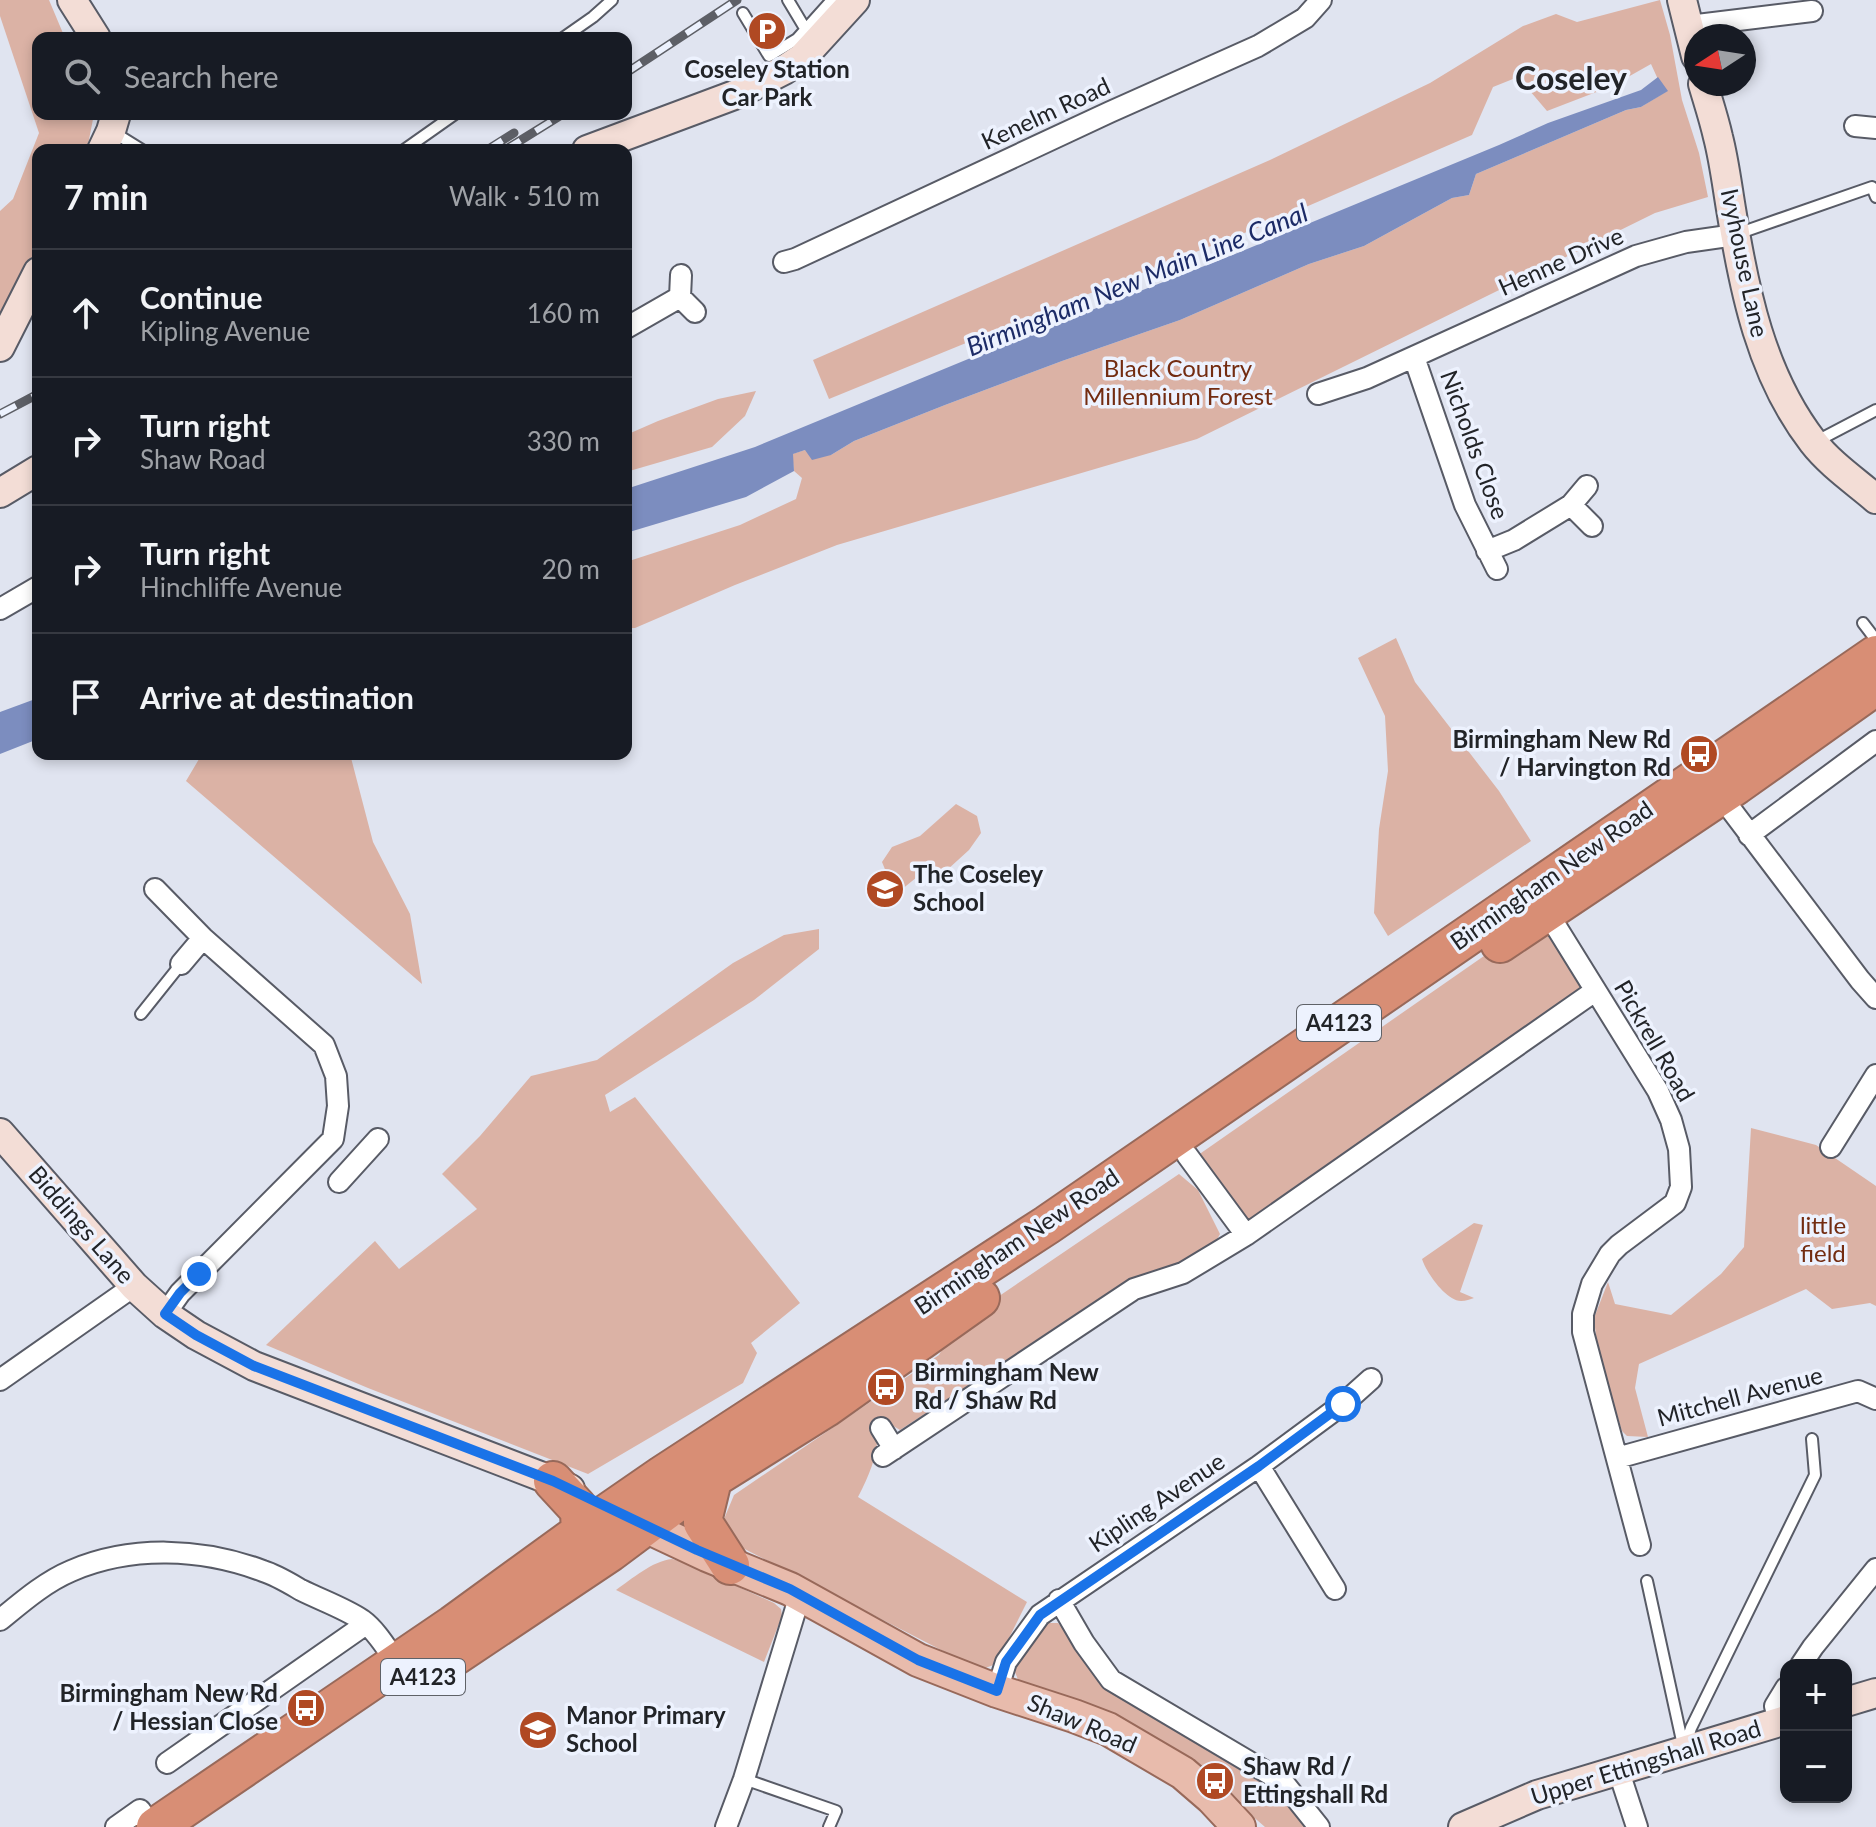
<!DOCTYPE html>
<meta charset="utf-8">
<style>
body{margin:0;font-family:Lato,sans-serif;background:#242831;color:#f1f3f6}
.controls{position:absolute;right:24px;bottom:24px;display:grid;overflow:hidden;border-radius:16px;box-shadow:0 4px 12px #0003}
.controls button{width:72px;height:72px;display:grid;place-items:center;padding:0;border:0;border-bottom:2px solid #363941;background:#171b24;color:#f1f3f6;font:40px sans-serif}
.compass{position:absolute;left:1684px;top:24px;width:72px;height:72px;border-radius:50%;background:#171b24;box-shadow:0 4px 12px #0003;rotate:258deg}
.stop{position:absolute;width:24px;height:24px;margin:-18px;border:6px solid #1a73e8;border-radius:50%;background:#fff}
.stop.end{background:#1a73e8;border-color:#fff;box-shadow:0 2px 8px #0008}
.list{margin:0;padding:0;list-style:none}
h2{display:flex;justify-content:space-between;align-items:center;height:104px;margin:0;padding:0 32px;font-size:34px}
h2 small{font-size:26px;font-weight:400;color:#9ea1a6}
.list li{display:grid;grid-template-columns:52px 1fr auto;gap:24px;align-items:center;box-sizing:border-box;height:128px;padding:0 32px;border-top:2px solid #363941}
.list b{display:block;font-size:30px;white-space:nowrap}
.list p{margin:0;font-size:26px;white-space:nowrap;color:#9ea1a6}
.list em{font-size:26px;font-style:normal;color:#9ea1a6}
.icon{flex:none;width:44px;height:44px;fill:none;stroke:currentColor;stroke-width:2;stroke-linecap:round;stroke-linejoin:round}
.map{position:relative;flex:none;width:1876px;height:1827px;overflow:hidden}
.search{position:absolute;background:#171b24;box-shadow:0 4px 12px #0003;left:32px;top:32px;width:600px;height:88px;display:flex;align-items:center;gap:20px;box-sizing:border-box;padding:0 28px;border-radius:16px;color:#9ea1a6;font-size:30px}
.panel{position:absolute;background:#171b24;box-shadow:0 4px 12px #0003;left:32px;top:144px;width:600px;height:616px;border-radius:16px}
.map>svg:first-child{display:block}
.green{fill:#dbb2a5}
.water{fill:#7c8dbf}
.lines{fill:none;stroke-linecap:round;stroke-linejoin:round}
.lane-casing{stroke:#585b66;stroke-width:14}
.street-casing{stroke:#585b66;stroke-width:24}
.secondary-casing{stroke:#585b66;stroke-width:32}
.primary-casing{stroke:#98695a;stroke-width:36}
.highway-casing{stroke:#98695a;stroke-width:42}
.lane{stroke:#fff;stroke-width:10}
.street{stroke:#fff;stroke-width:20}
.secondary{stroke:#f3ddd6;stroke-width:28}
.primary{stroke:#e8bbac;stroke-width:32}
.highway{stroke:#d88e75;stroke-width:38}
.rail-casing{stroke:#5d5f66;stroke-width:9}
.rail{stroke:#edf2fe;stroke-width:6;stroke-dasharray:18;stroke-linecap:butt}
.route{stroke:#1a73e8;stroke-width:10}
.labels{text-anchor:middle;stroke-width:7;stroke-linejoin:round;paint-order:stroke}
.shield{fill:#edf2fe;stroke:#5f6268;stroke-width:2}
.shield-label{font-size:22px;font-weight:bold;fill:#222428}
.poi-label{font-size:24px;font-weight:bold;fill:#222428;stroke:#edf2fe;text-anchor:start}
.street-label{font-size:24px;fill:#222428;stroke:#edf2fe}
.park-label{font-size:24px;fill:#732c11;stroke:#edf2fe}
.water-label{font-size:26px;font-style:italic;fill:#1c2b67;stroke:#edf2fe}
.district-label{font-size:32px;font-weight:bold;fill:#222428;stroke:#edf2fe}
</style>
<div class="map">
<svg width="1876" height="1827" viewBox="0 0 1876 1827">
<rect width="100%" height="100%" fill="#e0e4f0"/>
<path class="green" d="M0 0H49L65 38H38V114H94L87 150H38V249L0 327V211L13 199 39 133 0 16Z
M1660 0 1670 35 1682 100 1699 153 1708 197 1655 213 1197 439 837 545 735 585 635 628H626V562L740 525 796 499 802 478 794 471 792 454 805 450 831 455 854 441 945 405 1062 361 1180 320 1309 264 1364 246 1452 198 1469 195 1476 174 1626 110 1641 107 1667 91 1661 86 1651 64 1612 86 1547 111 1518 77 1493 87 1472 135 1257 228 1027 318 829 399 813 360 1270 160 1430 83 1523 26 1556 14 1577 22Z
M756 391 745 416 712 447 626 472V435L658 421 718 399Z
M1396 638 1415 682 1499 791 1531 841 1388 936 1374 913 1379 829 1388 771 1385 716 1358 658Z
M202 754H350L373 842 410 914 422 984 186 781Z
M956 804 977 816 981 833 969 850 947 870 922 873 901 890 893 889 882 862 892 847 920 836Z
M1547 912 1595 991 1246 1235 1191 1160Z
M819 929V949L754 1000 605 1095 610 1112 635 1097 800 1303 751 1343 757 1353 743 1383 588 1474 368 1388 266 1345 375 1241 399 1269 477 1209 442 1174 480 1136 531 1076 597 1060 733 963 784 935Z
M1751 1128 1816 1145 1876 1186V1306L1870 1303 1832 1309 1806 1289 1639 1364 1635 1388 1648 1437 1627 1436 1622 1431 1598 1355 1594 1318 1608 1282 1615 1304 1671 1315 1721 1274 1744 1247Z
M1179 1174 1198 1190 1220 1234 1212 1249 1180 1270 1117 1289 900 1430 890 1424 878 1433C877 1457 869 1476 858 1497L1027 1602 996 1664 980 1670 737 1545 724 1519 734 1495 939 1355 955 1326Z
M1474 1223 1483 1225 1460 1292 1474 1298C1470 1299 1466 1301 1461 1301 1446 1301 1426 1272 1422 1259Z
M672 1559 683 1562 774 1603 781 1609 782 1616 764 1662 616 1590C632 1579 652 1561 672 1559Z
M1046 1623H1058L1070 1636 1096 1678 1118 1695 1279 1794 1307 1827H1265L1183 1756 1118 1717 1048 1689 1020 1684 1014 1670 1021 1651Z"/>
<path class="water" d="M1658 77 1668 91 1641 107 1626 110 1476 174 1469 195 1452 198 1364 246 1309 264 1180 320 1062 361 945 405 854 441 831 455 812 460 805 450 793 454 794 471 746 497 626 533V489L755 447 1007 343 1235 254 1499 145 1548 123 1641 90Z
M38 698V739L0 754V712Z"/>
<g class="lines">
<g class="lane-casing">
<path id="lane" d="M788 0 806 30
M743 13 769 56 797 39 832 0
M563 38 593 17 612 0
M113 132 142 150
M404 150 455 114
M1737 234 1872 187 1876 197
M1815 442 1876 410
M1863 623 1876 640
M141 1014 181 964
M1647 1581 1684 1750 1691 1728 1815 1475 1812 1439
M744 1779 836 1811 829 1827"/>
</g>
<g class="street-casing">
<path id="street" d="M1689 26 1812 11
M1855 126 1876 128
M784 262 795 259 1110 112 1258 46 1305 18 1321 0
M681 275 680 297 695 312
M626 328 680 297
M1414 357 1465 505 1497 569
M1318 394 1367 378 1636 256 1686 242 1735 235
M1571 505 1592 526
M1487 551 1514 540 1571 505 1587 486
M0 609 38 587
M1720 795 1860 980 1876 998
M1749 835 1876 741
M155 889 203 938 324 1045 336 1076 338 1106 333 1139 180 1293 165 1314
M1547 912 1658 1091 1671 1120 1679 1149 1681 1187 1675 1203 1619 1245 1610 1254 1592 1284 1583 1314V1332L1640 1545
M181 964 203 938
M1831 1147 1876 1075
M339 1182 378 1139
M1246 1235 1595 991
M0 1380 134 1286
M881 1428 894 1449
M883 1456 1134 1289 1183 1273 1246 1235 1187 1155
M1617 1458 1858 1391 1876 1399
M1259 1466 1335 1589
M1059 1600 1084 1643 1111 1680 1283 1782 1319 1827
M0 1620C22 1602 45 1582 71 1571 131 1545 202 1548 263 1571 276 1575 289 1583 301 1590 321 1600 344 1608 362 1620 376 1630 387 1649 397 1663
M1801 1665 1813 1647 1876 1569
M997 1691 1006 1662 1040 1615 1259 1466 1343 1404 1371 1379
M1779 1722 1775 1706 1786 1688
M167 1763 366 1624
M1618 1769 1637 1827
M116 1827 140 1810 151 1827
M726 1827 744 1779 800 1595"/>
</g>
<g class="secondary-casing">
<path id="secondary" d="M72 0 96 38
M1682 0 1696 56
M1703 84C1708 101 1714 119 1718 137 1724 160 1727 185 1731 209 1744 290 1761 375 1813 442 1830 464 1855 481 1876 499
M102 150 111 131 116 114
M587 150 737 94 784 70 802 58 855 0
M0 347 38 272
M0 493 38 470
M0 1133 134 1286 165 1314 196 1335 254 1366 553 1481 570 1489
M1846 1702 1876 1693
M1463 1827 1537 1795 1786 1720"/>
</g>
<g class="primary-casing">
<path id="primary" d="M626 1517 707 1555 790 1589 918 1660 997 1691 1074 1716 1108 1729 1183 1773 1212 1798 1239 1827"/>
</g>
<g class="highway-casing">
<path id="highway" d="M1500 943 1736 785 1871 689
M712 1480 703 1517V1523L730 1565
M553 1481 577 1507 580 1513 581 1532
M432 1671 610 1552 689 1493 825 1408 980 1298
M156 1827 453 1625 592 1524 663 1475 1047 1225 1876 655"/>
</g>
<use href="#lane" class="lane"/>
<use href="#street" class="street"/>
<use href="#secondary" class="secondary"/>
<use href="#primary" class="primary"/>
<use href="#highway" class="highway"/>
<g class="rail-casing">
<path id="rail" d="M626 73 737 0
M487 150 514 133
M505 150 563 114
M0 414 38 394"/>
</g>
<use href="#rail" class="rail"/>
</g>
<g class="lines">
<path class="route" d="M199 1274 180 1293 165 1314 196 1335 254 1366 553 1481 697 1550 790 1589 918 1660 997 1691 1006 1662 1040 1615 1259 1466 1343 1404"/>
</g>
<defs>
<g id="parking-disc" transform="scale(2)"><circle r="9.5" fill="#b04923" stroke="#edf2fe"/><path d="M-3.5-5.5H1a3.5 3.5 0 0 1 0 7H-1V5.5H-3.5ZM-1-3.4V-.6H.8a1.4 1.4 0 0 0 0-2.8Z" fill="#fff"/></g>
<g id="bus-disc" transform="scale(2)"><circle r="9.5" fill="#b04923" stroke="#edf2fe"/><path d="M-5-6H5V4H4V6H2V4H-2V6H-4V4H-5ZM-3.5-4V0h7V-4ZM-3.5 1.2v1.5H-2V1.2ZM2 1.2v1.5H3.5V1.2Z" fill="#fff"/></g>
<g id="school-disc" transform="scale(2)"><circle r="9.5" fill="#b04923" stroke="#edf2fe"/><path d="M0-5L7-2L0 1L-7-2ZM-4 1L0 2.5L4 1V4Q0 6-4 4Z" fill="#fff"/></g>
</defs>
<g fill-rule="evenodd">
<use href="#parking-disc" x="767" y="31"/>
<use href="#bus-disc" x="1699" y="754"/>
<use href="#school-disc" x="885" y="889"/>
<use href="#bus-disc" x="886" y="1387"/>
<use href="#bus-disc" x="306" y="1708"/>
<use href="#school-disc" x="538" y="1730"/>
<use href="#bus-disc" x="1215" y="1781"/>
</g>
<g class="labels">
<g class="shield">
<rect x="1297" y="1005" width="84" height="36" rx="6"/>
<rect x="381" y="1659" width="84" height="36" rx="6"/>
</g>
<g class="shield-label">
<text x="1339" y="1031">A4123</text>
<text x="423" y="1685">A4123</text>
</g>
<g class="poi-label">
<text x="767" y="78" text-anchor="middle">Coseley Station<tspan x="767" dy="28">Car Park</tspan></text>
<text x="1671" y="748" text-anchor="end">Birmingham New Rd<tspan x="1671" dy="28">/ Harvington Rd</tspan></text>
<text x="913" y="883">The Coseley<tspan x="913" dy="28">School</tspan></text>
<text x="914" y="1381">Birmingham New<tspan x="914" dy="28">Rd / Shaw Rd</tspan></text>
<text x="278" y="1702" text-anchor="end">Birmingham New Rd<tspan x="278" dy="28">/ Hessian Close</tspan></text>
<text x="566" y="1724">Manor Primary<tspan x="566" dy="28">School</tspan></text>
<text x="1243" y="1775">Shaw Rd /<tspan x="1243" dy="28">Ettingshall Rd</tspan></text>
</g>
<g class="street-label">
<text transform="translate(1046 114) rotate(-25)" y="8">Kenelm Road</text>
<text transform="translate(1561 262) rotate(-24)" y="8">Henne Drive</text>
<text transform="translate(1744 263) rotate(78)" y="8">Ivyhouse Lane</text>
<text transform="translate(1474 445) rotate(70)" y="8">Nicholds Close</text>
<text transform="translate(1552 876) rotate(-35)" y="8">Birmingham New Road</text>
<text transform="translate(1654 1041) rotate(60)" y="8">Pickrell Road</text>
<text transform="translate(81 1225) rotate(49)" y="8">Biddings Lane</text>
<text transform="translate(1017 1242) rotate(-34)" y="8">Birmingham New Road</text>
<text transform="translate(1740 1397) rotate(-15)" y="8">Mitchell Avenue</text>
<text transform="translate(1157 1503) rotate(-34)" y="8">Kipling Avenue</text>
<text transform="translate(1082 1724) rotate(23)" y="8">Shaw Road</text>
<text transform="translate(1646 1763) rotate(-17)" y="8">Upper Ettingshall Road</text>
</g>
<g class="park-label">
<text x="1178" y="377">Black Country<tspan x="1178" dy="28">Millennium Forest</tspan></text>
<text x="1823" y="1234">little<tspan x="1823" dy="28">field</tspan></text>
</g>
<g class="water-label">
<text transform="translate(1137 280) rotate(-22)" y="9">Birmingham New Main Line Canal</text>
</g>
<g class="district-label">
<text x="1571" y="90">Coseley</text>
</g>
</g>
</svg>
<div class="controls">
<button>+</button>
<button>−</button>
</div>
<svg class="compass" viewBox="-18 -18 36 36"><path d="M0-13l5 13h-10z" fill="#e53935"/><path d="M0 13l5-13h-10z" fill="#9ea1a6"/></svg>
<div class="stop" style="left:1343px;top:1404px"></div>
<div class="stop end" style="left:199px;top:1274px"></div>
<div class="search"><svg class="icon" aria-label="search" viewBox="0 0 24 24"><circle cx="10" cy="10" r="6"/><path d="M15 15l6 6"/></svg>Search here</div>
<section class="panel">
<h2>7 min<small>Walk · 510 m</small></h2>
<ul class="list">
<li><svg class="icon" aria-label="ahead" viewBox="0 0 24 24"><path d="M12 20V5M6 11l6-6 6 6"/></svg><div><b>Continue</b><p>Kipling Avenue</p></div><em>160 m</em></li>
<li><svg class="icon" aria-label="right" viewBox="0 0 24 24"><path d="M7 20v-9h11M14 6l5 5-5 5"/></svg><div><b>Turn right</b><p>Shaw Road</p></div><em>330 m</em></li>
<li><svg class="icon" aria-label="right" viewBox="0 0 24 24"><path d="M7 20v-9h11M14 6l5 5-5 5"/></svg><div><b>Turn right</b><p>Hinchliffe Avenue</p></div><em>20 m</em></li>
<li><svg class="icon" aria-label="arrive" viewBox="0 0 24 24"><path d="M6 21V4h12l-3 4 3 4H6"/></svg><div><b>Arrive at destination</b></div></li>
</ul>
</section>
</div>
